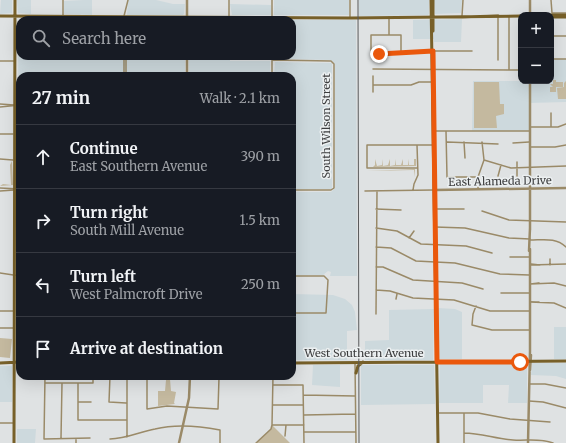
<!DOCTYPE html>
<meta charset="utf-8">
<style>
body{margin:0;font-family:Merriweather,serif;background:#20242c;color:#f1f3f6}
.controls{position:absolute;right:12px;top:12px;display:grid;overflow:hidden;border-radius:8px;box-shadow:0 4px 16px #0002}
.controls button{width:36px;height:36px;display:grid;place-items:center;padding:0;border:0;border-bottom:1px solid #363941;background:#171b24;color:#f1f3f6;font:20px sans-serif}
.stop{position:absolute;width:12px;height:12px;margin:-9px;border:3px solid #ea580c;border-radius:50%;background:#fff}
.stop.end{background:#ea580c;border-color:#fff;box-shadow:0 1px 4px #0008}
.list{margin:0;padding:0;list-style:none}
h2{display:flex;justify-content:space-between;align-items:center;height:52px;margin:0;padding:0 16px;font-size:17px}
h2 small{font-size:13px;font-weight:400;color:#9ea1a6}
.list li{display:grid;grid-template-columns:26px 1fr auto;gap:12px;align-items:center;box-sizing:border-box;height:64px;padding:0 16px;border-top:1px solid #363941}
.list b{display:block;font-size:15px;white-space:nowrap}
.list p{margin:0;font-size:13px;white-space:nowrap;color:#9ea1a6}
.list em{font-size:13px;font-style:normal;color:#9ea1a6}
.icon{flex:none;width:22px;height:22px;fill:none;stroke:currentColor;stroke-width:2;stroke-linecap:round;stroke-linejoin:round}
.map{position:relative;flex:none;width:566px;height:443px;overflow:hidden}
.search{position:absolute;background:#171b24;box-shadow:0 4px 16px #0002;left:16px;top:16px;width:280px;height:44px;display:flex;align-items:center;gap:10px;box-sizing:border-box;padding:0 14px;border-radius:12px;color:#9ea1a6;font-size:15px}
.panel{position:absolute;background:#171b24;box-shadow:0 4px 16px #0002;left:16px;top:72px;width:280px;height:308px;border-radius:12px}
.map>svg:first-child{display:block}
.built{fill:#cdd9dd}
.green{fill:#c4b99f}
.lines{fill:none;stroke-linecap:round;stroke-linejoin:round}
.minor{stroke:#9a8a68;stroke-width:1.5}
.tertiary{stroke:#9a8a68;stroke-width:2.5}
.secondary{stroke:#776029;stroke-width:3}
.rail{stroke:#595a5b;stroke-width:1}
.route{stroke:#ea580c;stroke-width:5}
.labels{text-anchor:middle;stroke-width:3;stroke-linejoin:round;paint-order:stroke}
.street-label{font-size:11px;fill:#3c3d3e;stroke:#ecf0f1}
</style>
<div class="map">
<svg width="566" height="443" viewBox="0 0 566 443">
<rect width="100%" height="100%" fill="#dfe2e3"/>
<path class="built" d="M1 0H12V13L0 14Z
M17 0H31V14L18 13Z
M84 0H92V15L64 14V1Z
M128 0H156L173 4H185L184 14 183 15H127Z
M274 0H349V15H274Z
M359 0H429V14L428 15 359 16Z
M434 0H462L461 13 435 14Z
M230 4 271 5V15H232Z
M462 19 461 42H434V39H413V20Z
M292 20H356L357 276H330L331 272 328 271 323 275H292V192H331L335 188V64L331 60 274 59V56H292Z
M20 47V56H185V76H20L19 173 18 48Z
M189 56H230V61H270V76H189Z
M551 59H566V102L530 103V131H472L473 81H551Z
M275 62 332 63V189H292V76H274Z
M20 191V274H19L17 193Z
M292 294 333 295 345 299 352 305 355 312 357 330 347 331V360H292Z
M438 308 455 309 462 312V359H439Z
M434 309 433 360H365V341L389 340V310Z
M554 327H566V359H554Z
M527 363V403H508L509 385H483V403H439L440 364Z
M532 363H566V379L556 376 531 375Z
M313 365H340V387L312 385Z
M361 365H434L435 404 361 405Z
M0 366H12V402H0Z
M17 429H36L35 443H17Z"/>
<path class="green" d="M553 80H556V82H563V87H556V92H550V87H553L550 84H553Z
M566 81V99H558L557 88 564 87V83Z
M474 82H499L500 104H504V114L496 116 497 128H474Z
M375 159 377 166 382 165V159L383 166 388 165 390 159V166L395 165 396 159V165H401L403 159V165H408L409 159V165H414V159H416V166L373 167 375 165Z
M12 161 13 185 0 186 3 184 11 185 10 165Z
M415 169V177L414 170 367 171Z
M0 338 12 339 10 358 0 357Z
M170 379 171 391 176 392 174 403 175 404 158 406V391H165L166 380Z
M272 425 290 443H256L271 429Z"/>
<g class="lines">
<path class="minor" d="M63 0V20
M229 0V16
M272 0V20
M551 0 552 13H566
M462 16 463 0
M389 17V35
M498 17V60
M350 18V0
M123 20 128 0
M551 21V19
M551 36H566
M401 53V35H371V53L373 55 411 53 421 51H472
M124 56V76
M126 56V76
M551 59H566
M272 60 331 61 334 64V188L331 190H292
M0 61H15
M373 69 521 70
M509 70V16
M272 76V56
M373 76V92
M373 85H411L419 82H431
M0 104 14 105
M0 107 20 105
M530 127H558L566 124
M551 127V113
M434 131H530
M446 131 447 177H478
M0 134H13
M447 142 498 144
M464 142 465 158
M513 143 529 142
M530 147H555L566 145
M0 159 13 160
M484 160 511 168 566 166
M517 162V176
M417 168H367V145H432
M498 176 501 165
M0 188 20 189
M478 189V177L484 160 482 142
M413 190 414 184 418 175 417 145
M0 191 14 190
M365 191 433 190
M376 209 401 210
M435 209H464
M482 211 509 220 566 222
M435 227 465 228 509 238 530 239
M376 228 397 231 421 244 466 246 492 253
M409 238 414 231
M530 240C543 240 556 237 566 247
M376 247 391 248 416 261 455 263 500 274 529 275
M510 257H530
M550 259V265
M531 264 540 265
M530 265 566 264
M376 267H383L413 280 462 283 483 289
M0 273 20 276
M292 276H324L328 280 326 313H292
M530 284 554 283 566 286
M530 284 539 283
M376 290 390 291 413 298 454 300 490 311H530
M501 293H529
M396 299 397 294
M530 302 554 303 566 308
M531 302H539
M476 306 473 314 472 325 492 330H530
M0 311H13
M376 314 377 191
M0 328H13
M355 363 356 443
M45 376 44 439 90 438
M110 376 109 402 126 403
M127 376V437
M149 378H219L218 409 167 406 147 409V379Z
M45 383H93V376
M78 383V420H126
M529 384H545L566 388
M273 385H303L304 443
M303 395 355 396
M529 401 543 402 566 408
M78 402H91
M273 405H303
M437 413H478L510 419 550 422
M464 413V443
M304 415 355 414
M0 423H14
M272 425H304
M304 432H356
M464 433C481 433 496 439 513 440 527 441 540 438 553 443
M285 436 286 425
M61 438 62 383
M76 439V443
M110 439C126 439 139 432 155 429 176 424 199 426 220 430V443
M256 443 271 429 272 425 273 376"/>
<path class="tertiary" d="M530 0V15
M187 20V0
M187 56V76
M530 81V230
M435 190 566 188
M530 249V320
M529 251 530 228
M530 351V320
M530 370 531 355
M179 443 189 398 190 376
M528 443 530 351"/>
<path class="secondary" d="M431 0 438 443
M550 15H566
M0 16 351 18 521 16
M462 17 498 16
M551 17H566
M433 31V0
M0 363 20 362
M292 363 566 361
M356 373 358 366 363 362
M14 443 15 0"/>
<path class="rail" d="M358 0 359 443"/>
</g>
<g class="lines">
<path class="route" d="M379 54 433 51 437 362H520"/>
</g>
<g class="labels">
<g class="street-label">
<text transform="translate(326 126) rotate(-90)" y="4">South Wilson Street</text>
<text transform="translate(500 181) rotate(-1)" y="4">East Alameda Drive</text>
<text x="364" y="357">West Southern Avenue</text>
</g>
</g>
</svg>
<div class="controls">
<button>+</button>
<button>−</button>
</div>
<div class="stop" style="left:520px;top:362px"></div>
<div class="stop end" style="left:379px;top:54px"></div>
<div class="search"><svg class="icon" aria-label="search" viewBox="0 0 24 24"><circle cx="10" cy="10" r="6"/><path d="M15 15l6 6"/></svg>Search here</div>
<section class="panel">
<h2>27 min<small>Walk · 2.1 km</small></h2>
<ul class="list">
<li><svg class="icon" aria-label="ahead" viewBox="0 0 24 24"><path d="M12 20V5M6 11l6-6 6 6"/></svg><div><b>Continue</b><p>East Southern Avenue</p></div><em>390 m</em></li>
<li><svg class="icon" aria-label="right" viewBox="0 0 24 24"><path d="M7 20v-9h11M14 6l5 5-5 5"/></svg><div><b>Turn right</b><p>South Mill Avenue</p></div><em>1.5 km</em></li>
<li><svg class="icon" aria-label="left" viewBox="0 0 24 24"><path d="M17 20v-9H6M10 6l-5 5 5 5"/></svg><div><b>Turn left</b><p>West Palmcroft Drive</p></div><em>250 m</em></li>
<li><svg class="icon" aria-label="arrive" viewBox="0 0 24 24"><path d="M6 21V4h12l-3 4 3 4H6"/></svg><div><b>Arrive at destination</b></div></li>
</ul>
</section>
</div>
